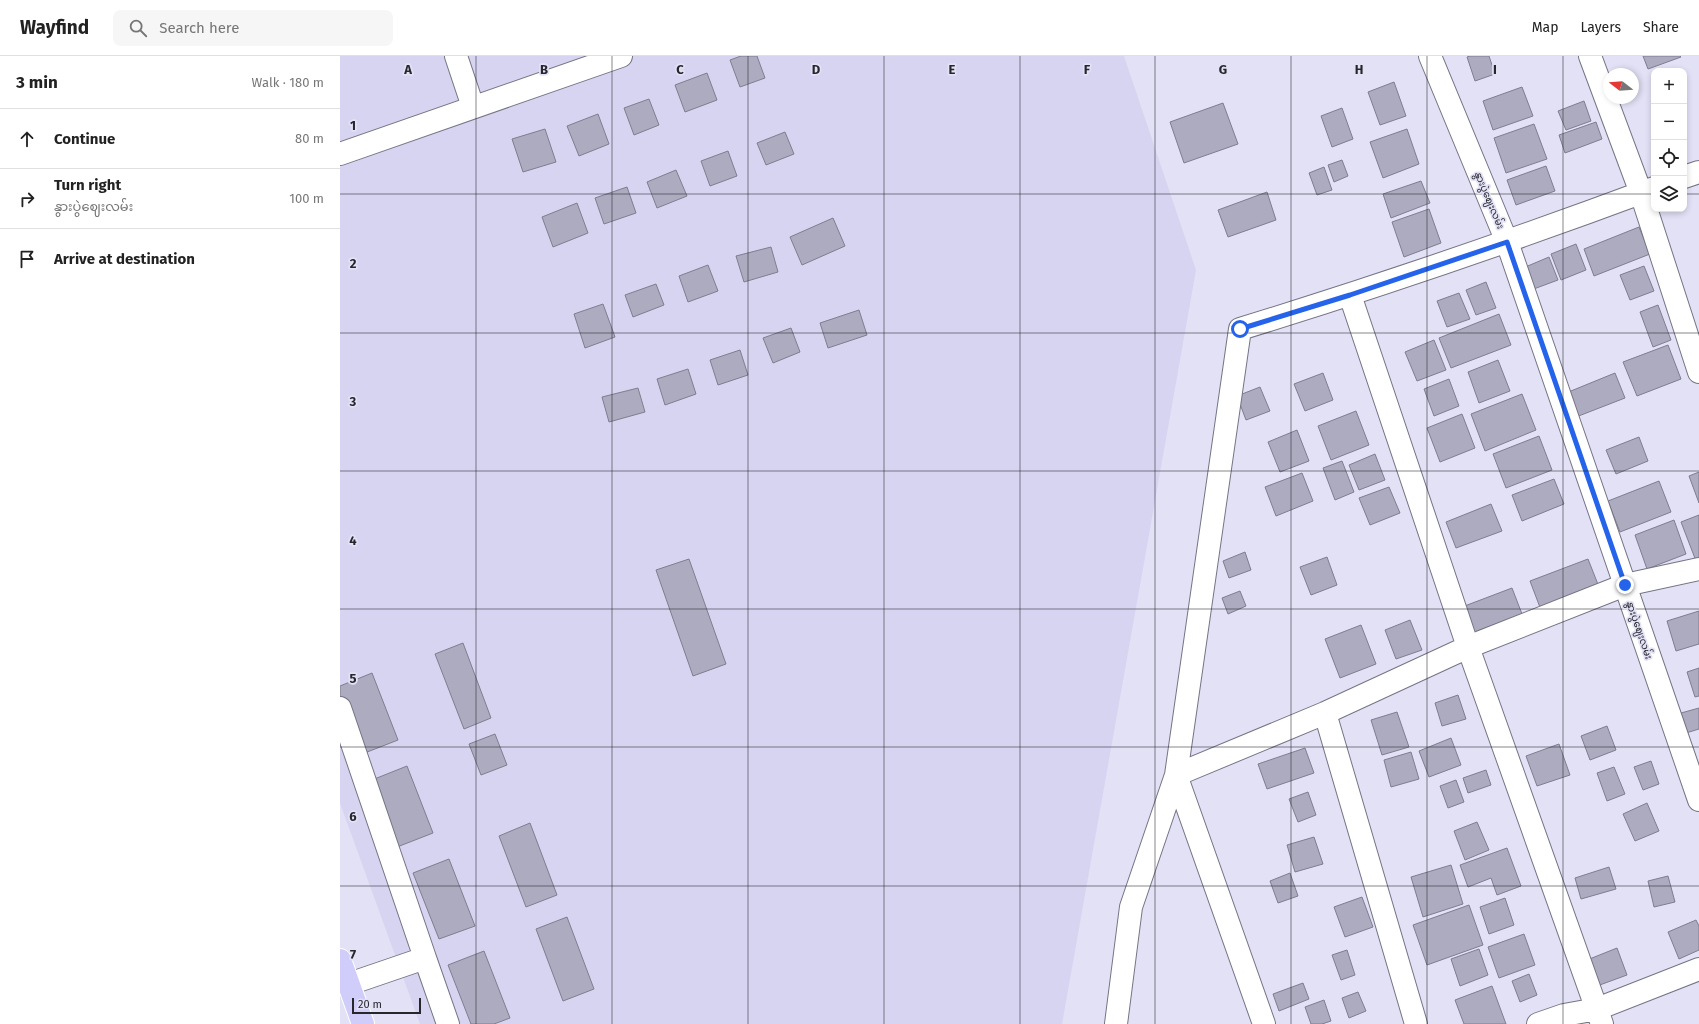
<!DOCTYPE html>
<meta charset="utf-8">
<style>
body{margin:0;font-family:"Fira Sans","Noto Sans Myanmar",sans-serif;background:#f6f6f6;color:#222}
.controls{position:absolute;right:12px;top:12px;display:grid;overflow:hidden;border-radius:8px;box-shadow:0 2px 6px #0003}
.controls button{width:36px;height:36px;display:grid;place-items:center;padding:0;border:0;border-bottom:1px solid #e0e0e0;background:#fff;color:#222;font:20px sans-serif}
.compass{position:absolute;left:1263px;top:12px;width:36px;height:36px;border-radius:50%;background:#fff;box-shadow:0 2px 6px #0003;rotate:287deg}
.scale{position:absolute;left:12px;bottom:10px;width:69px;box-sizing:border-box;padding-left:4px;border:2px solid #26262d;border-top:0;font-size:11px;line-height:14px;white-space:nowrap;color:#26262d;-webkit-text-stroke:3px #e2e1f6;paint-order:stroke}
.stop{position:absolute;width:12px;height:12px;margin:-9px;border:3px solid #2563eb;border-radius:50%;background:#fff}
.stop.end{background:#2563eb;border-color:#fff;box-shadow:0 1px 4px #0008}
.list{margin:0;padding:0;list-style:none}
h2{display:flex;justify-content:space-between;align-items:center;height:52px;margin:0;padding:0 16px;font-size:17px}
h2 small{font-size:13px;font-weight:400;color:#767676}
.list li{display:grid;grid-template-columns:26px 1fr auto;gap:12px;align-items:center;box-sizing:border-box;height:60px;padding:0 16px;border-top:1px solid #e0e0e0}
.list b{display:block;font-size:15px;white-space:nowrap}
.list p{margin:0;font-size:13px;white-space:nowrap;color:#767676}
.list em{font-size:13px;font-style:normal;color:#767676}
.icon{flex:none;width:22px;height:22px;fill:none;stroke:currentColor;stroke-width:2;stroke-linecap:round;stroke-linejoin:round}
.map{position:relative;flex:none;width:1359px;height:968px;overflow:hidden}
header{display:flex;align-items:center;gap:24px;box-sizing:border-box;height:56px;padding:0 20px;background:#fff;border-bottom:1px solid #e0e0e0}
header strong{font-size:19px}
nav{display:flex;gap:22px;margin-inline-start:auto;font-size:14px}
.search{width:280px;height:36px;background:#f6f6f6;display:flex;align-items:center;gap:10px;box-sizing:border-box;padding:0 14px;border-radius:8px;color:#767676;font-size:15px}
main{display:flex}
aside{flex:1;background:#fff}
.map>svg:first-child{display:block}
.built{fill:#d6d4f0}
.building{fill:#adabbf;stroke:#7f7d90}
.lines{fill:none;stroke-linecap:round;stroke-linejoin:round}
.street-casing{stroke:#757486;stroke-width:24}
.highway-casing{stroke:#fff;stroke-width:24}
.street{stroke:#fff;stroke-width:22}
.highway{stroke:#d1cdfa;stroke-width:22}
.route{stroke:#2563eb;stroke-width:5}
.grid{fill:none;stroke:#26262d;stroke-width:1;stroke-opacity:0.55}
.labels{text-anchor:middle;stroke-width:3.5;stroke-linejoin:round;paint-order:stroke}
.street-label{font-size:10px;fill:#26262d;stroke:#e2e1f6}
.grid-label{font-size:13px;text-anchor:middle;font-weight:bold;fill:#26262d;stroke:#e2e1f6;stroke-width:3.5;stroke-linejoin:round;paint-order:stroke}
</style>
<header>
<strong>Wayfind</strong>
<div class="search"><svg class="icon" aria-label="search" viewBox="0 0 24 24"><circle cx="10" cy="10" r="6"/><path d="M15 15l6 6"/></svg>Search here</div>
<nav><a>Map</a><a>Layers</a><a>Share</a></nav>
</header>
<main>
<aside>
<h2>3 min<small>Walk · 180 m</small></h2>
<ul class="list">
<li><svg class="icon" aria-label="ahead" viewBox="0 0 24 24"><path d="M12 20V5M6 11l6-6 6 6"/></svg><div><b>Continue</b></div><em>80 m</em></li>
<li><svg class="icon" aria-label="right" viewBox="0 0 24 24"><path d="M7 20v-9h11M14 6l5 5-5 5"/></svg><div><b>Turn right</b><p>နွားပွဲဈေးလမ်း</p></div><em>100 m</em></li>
<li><svg class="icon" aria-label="arrive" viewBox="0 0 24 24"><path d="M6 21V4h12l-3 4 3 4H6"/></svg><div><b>Arrive at destination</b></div></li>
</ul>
</aside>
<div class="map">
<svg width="1359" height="968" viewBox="0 0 1359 968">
<rect width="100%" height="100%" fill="#e2e1f6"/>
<path class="built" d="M0 0H784L856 214 722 968H80L0 747Z"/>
<path class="building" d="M401 0H417L425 22 400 31 390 4Z
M1130 0H1149L1155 18 1135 25 1127 1Z
M1303 0H1340L1341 1 1308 13Z
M367 17 377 44 345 56 335 29Z
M1054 26 1066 60 1040 69 1028 36Z
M1182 31 1193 60 1153 74 1143 45Z
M309 43 319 69 294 79 284 52Z
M1244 45 1251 65 1226 74 1218 55Z
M883 47 898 88 844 107 830 66Z
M1002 52 1013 83 992 91 981 60Z
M258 58 269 88 239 100 227 70Z
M1256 66 1262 83 1225 97 1219 79Z
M1194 68 1207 103 1166 117 1154 82Z
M205 73 216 106 183 116 172 83Z
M1067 73 1079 108 1043 122 1030 86Z
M445 76 454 98 426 109 417 87Z
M388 95 397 120 370 130 361 105Z
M1002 104 1008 120 994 126 988 109Z
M1206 110 1215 135 1176 149 1167 124Z
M984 111 992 134 977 139 969 117Z
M336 114 347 140 317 152 307 126Z
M1081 125 1090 147 1051 162 1043 138Z
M287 131 296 157 264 168 255 142Z
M927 136 936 164 888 181 878 154Z
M237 147 248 177 213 191 202 161Z
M1089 153 1101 187 1064 201 1052 166Z
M493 162 505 190 462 209 450 181Z
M1299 171 1310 198 1254 220 1244 193Z
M1236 188 1246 214 1221 224 1211 198Z
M431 191 438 216 404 226 396 200Z
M1209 201 1218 224 1191 234 1183 212Z
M368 209 378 235 348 246 339 220Z
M1304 210 1314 235 1290 244 1280 219Z
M1146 226 1156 252 1136 259 1126 234Z
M316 228 324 249 293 261 285 239Z
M1119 237 1130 263 1107 271 1097 245Z
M263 248 275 281 245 292 234 258Z
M1318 249 1331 284 1313 291 1300 256Z
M519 254 527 279 488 292 480 267Z
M1159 258 1171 289 1111 312 1099 282Z
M451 272 460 296 433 307 423 282Z
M1094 284 1106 314 1077 325 1065 296Z
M1328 289 1341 323 1297 340 1283 306Z
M400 294 408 319 378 329 370 304Z
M1158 304 1170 335 1139 347 1128 316Z
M348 313 356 338 325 349 317 323Z
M983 317 993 344 965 355 954 328Z
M1275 317 1285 342 1236 361 1226 337Z
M1109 323 1119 350 1094 360 1084 333Z
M920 331 930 355 906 364 897 340Z
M298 332 305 356 269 366 262 341Z
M1182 338 1196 374 1145 395 1131 358Z
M1016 355 1029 389 991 404 978 370Z
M1122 358 1135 392 1100 406 1087 372Z
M957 374 969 405 940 416 928 386Z
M1199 380 1212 414 1166 432 1153 398Z
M1299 381 1308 405 1276 418 1266 394Z
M1035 398 1045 424 1019 434 1009 409Z
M1002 405 1014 436 995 444 983 412Z
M1359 416V447L1349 420Z
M962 417 973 445 936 460 925 431Z
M1214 423 1224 448 1182 465 1172 439Z
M1319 425 1331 456 1280 476 1268 445Z
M1049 431 1060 457 1030 469 1019 442Z
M1151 448 1162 475 1116 492 1106 466Z
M1359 459V504L1356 505 1341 466Z
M1334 464 1346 498 1307 513 1295 479Z
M905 496 911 514 889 522 883 505Z
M987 501 997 529 971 539 960 511Z
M349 503 386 608 353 620 316 514Z
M1248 503 1259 531 1201 554 1190 525Z
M1172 532 1182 558 1132 577 1122 551Z
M900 535 906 550 888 558 882 542Z
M1359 555V588L1336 595 1327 565Z
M1070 564 1082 594 1056 603 1045 574Z
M1021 569 1036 608 1000 622 985 583Z
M123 587 151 662 124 673 95 598Z
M1359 612V640L1355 641 1347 616Z
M32 617 58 684 22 698 0 641V630Z
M1118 639 1126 663 1102 670 1095 647Z
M1359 652V673L1346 677 1341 657Z
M1057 656 1069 691 1042 699 1031 664Z
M1267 670 1276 694 1250 704 1241 680Z
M155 678 167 709 141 719 129 688Z
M1111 682 1121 709 1089 721 1079 695Z
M1219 688 1230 719 1197 730 1186 700Z
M965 692 974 717 927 733 918 708Z
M1071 696 1079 723 1051 731 1044 704Z
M1311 705 1319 728 1303 734 1294 711Z
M67 710 93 777 57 791 32 724Z
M1274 711 1285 738 1267 745 1257 717Z
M1146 714 1151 729 1128 737 1123 722Z
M1116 724 1124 746 1108 752 1100 730Z
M968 736 976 759 958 766 949 743Z
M1307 747 1319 775 1295 785 1283 758Z
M1137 766 1149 794 1125 804 1114 775Z
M190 767 217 839 186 851 159 780Z
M974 781 983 808 955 816 947 789Z
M1167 792 1181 830 1157 839 1151 822 1128 831 1120 809Z
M109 803 135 870 99 883 73 817Z
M1111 809 1123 848 1083 861 1071 821Z
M1269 811 1276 833 1241 843 1235 822Z
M950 817 958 840 938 847 930 825Z
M1328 820 1335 846 1314 851 1308 825Z
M1022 841 1033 871 1005 881 994 851Z
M1165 842 1174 869 1149 878 1140 851Z
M1129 849 1143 889 1087 909 1073 869Z
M227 861 254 933 223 945 196 873Z
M1356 864 1359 870V894L1339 903 1328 876Z
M1184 878 1195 909 1159 922 1148 891Z
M1277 892 1287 919 1257 930 1247 904Z
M1139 893 1148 919 1120 930 1111 903Z
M1007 894 1015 919 1001 924 992 899Z
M144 895 170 962 154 968H131L108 909Z
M1189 918 1197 939 1180 946 1172 925Z
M963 927 969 943 939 955 933 938Z
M1152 930 1166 968H1124L1115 944Z
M1018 936 1026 955 1009 962 1002 942Z
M984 944 991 965 982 968H971L965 951Z"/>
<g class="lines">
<g class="street-casing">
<path id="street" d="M116 0 133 51
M1090 0 1167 186 1359 744
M1250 0 1301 137 1359 316
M0 98 281 0
M1344 121 1359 116
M1010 239 1128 591 1262 968
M0 652 85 902
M985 657 1076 968
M9 928 85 902 108 968
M776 968 791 851 836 719 985 657 1128 591 1285 529 1359 513
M924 968 836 719 900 273C1040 230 1177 183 1314 132
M1198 968 1224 959 1257 953 1359 913"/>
</g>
<g class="highway-casing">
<path id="highway" d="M0 904 23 968"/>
</g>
<use href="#street" class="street"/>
<use href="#highway" class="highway"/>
</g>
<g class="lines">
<path class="route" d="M900 273 1010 239 1167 186 1285 529"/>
</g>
<path class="grid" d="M136 0V968M272 0V968M408 0V968M544 0V968M680 0V968M815 0V968M951 0V968M1087 0V968M1223 0V968M0 138H1314M1344 138H1359M0 277H1359M0 415H1359M0 553H1359M0 691H1359M0 830H1359"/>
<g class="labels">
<g class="street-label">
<text transform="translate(1150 144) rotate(67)" y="4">နွားပွဲဈေးလမ်း</text>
<text transform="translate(1300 574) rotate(71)" y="4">နွားပွဲဈေးလမ်း</text>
</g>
</g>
<g class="grid-label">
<text x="68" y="18">A</text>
<text x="204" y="18">B</text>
<text x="340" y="18">C</text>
<text x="476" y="18">D</text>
<text x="612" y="18">E</text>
<text x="747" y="18">F</text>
<text x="883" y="18">G</text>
<text x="1019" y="18">H</text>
<text x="1155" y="18">I</text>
<text x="13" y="74">1</text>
<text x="13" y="212">2</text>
<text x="13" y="350">3</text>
<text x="13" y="489">4</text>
<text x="13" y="627">5</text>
<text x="13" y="765">6</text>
<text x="13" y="903">7</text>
</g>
</svg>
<div class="controls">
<button>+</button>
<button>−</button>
<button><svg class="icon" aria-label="locate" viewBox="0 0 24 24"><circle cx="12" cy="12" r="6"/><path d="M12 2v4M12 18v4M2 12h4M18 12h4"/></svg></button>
<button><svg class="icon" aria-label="layers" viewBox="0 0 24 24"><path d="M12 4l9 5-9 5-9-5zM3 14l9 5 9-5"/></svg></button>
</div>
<svg class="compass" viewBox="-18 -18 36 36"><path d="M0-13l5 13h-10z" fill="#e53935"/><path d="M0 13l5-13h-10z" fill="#767676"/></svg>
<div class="scale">20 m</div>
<div class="stop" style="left:900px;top:273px"></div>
<div class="stop end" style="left:1285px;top:529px"></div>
</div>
</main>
